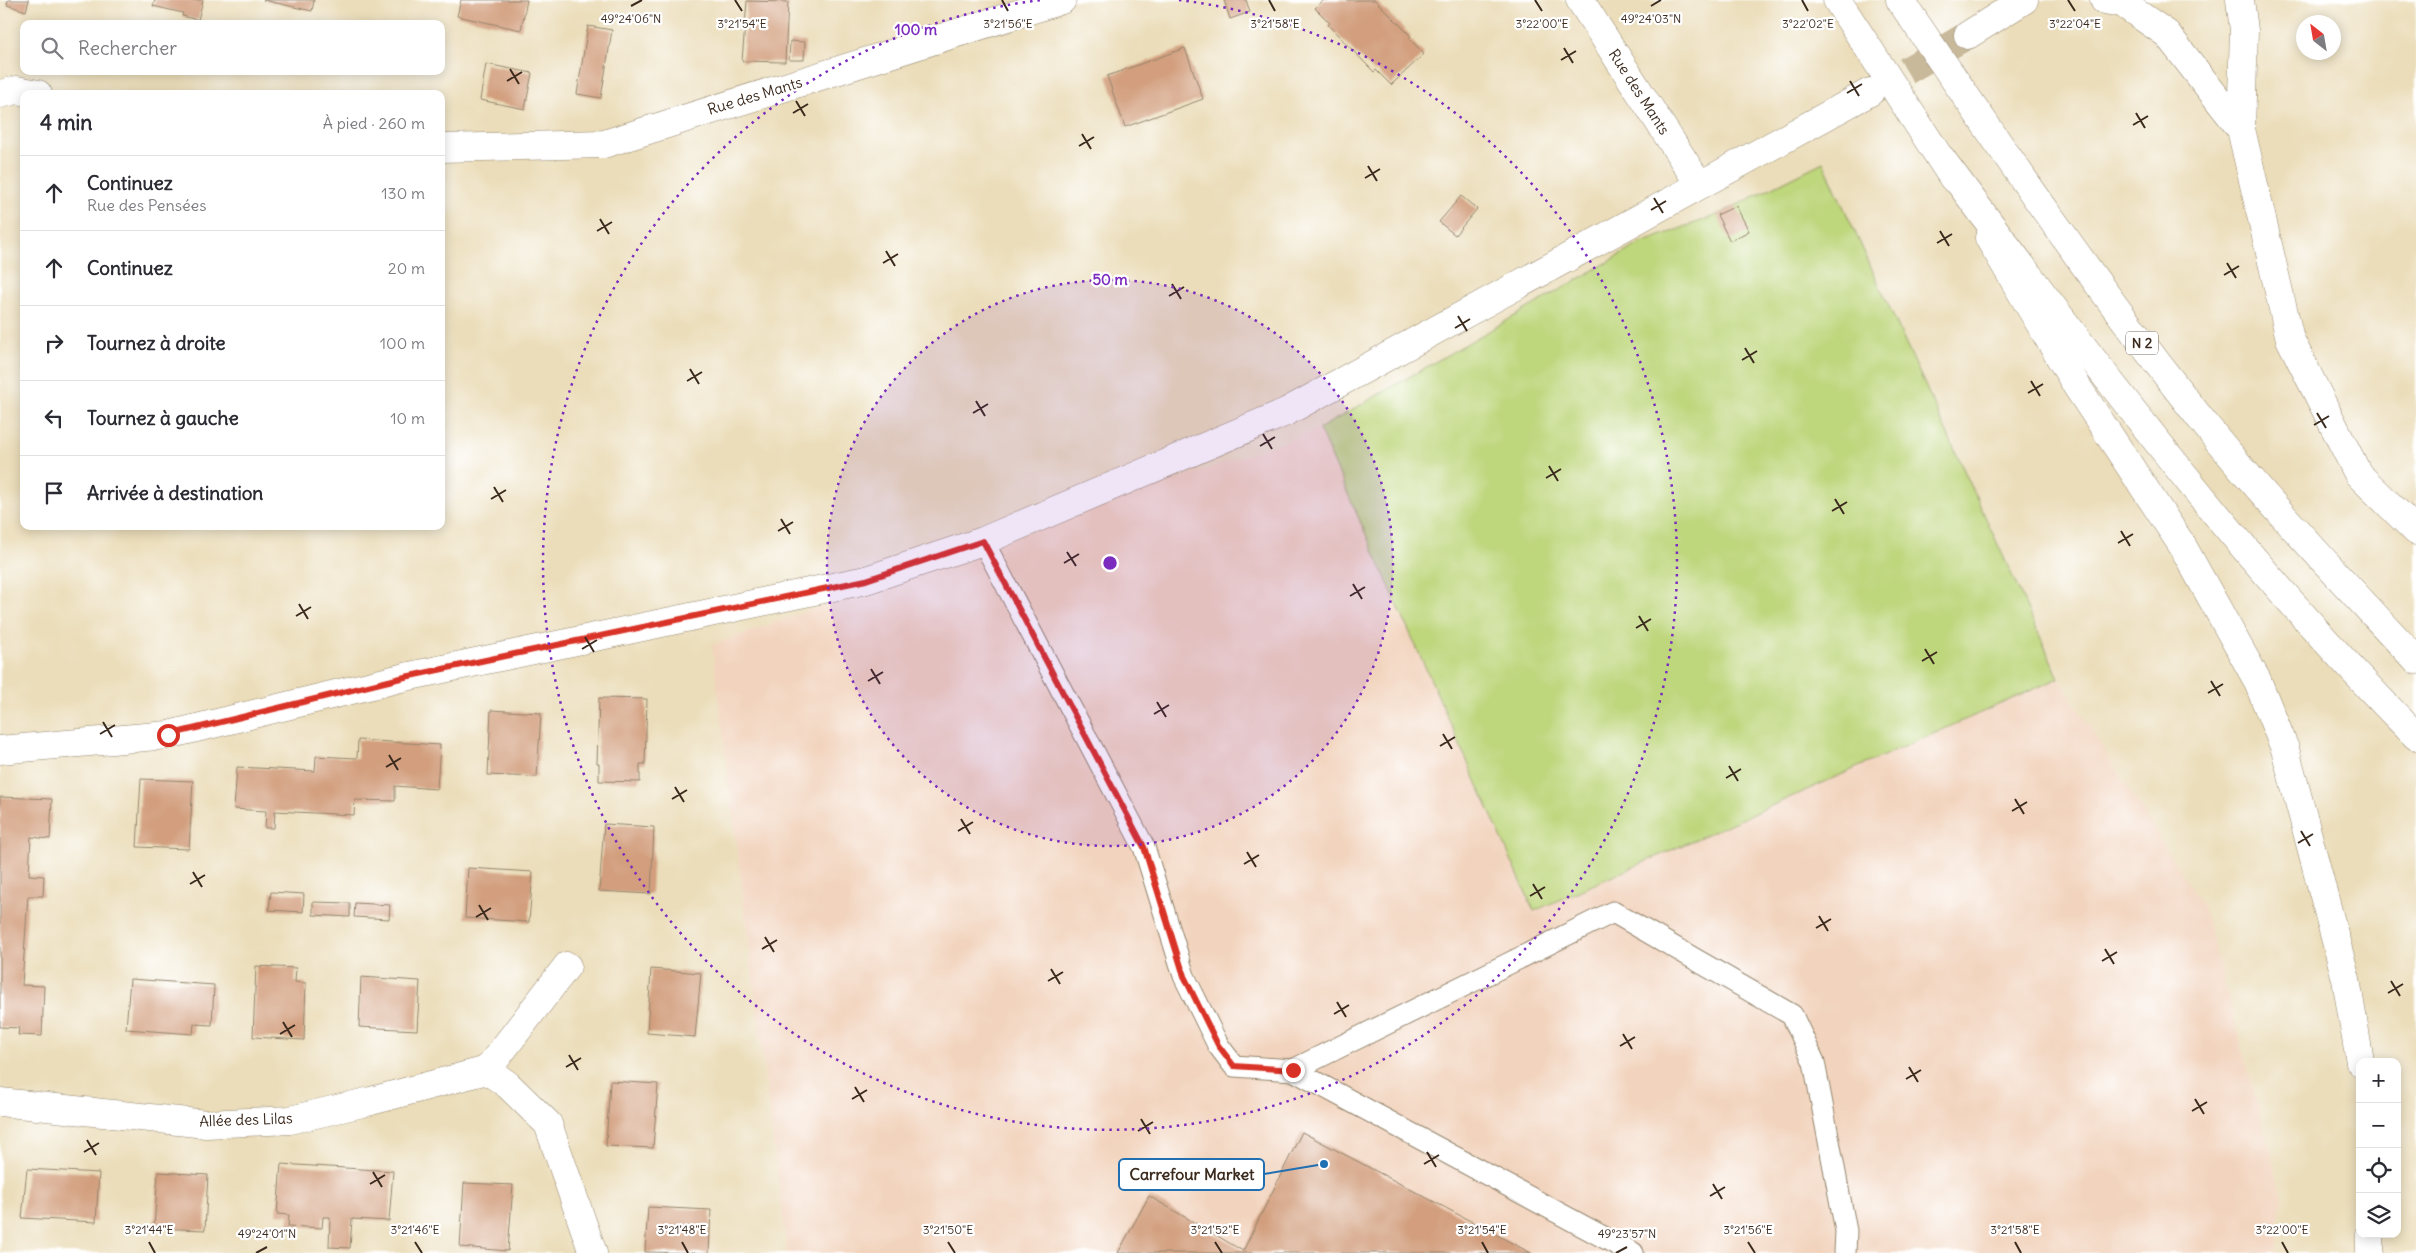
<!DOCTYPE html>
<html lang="fr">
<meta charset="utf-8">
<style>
body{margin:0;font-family:Delius,sans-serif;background:#f2f2f3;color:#2b2b33}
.controls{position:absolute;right:15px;bottom:15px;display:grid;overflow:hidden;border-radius:10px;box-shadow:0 2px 12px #0003}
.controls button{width:45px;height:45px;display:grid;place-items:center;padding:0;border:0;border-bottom:1px solid #e1e1e2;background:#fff;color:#2b2b33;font:25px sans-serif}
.compass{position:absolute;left:2296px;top:15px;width:45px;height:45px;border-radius:50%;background:#fff;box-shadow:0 2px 12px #0003;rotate:329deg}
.stop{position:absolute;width:15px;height:15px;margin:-11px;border:4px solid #d93025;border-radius:50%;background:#fff}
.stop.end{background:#d93025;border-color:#fff;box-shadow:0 1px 5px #0008}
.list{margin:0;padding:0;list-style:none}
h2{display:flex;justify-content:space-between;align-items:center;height:65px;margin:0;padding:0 20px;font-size:21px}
h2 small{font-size:16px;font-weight:400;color:#7c7c81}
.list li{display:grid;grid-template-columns:32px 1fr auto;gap:15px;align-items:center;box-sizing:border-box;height:75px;padding:0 20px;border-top:1px solid #e1e1e2}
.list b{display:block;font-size:19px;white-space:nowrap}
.list p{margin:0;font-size:16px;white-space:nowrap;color:#7c7c81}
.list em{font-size:16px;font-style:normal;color:#7c7c81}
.icon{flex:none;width:28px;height:28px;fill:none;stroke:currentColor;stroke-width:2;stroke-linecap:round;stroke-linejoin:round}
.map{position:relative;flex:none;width:2416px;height:1253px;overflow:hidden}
.search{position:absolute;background:#fff;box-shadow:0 2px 12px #0003;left:20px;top:20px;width:425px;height:55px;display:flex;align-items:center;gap:12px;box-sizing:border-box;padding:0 18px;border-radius:10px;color:#7c7c81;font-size:19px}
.panel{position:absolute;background:#fff;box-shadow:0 2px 12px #0003;left:20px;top:90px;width:425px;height:440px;border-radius:10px}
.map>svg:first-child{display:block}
.built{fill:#f2d4be}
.green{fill:#bed67b;stroke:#7c804c}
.building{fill:#d29e7d}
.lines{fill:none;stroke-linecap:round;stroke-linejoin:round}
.tertiary-tunnel{stroke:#c8b99a;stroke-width:28;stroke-dasharray:28 14;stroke-linecap:butt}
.service-casing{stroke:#93846c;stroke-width:23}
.minor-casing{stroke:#93846c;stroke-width:29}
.tertiary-casing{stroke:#93846c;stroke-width:29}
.primary-casing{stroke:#93846c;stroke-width:29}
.trunk-casing{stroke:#93846c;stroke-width:29}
.service{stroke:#fff;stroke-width:21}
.minor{stroke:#fff;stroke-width:28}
.tertiary{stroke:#fff;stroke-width:28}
.primary{stroke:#fff;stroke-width:28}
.trunk{stroke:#fff;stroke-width:28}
.route{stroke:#d93025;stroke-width:6}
.ticks{fill:none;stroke:#3b2a1e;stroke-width:2}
.ring{fill:none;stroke:#7b2cbf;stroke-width:2.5;stroke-dasharray:2.5 5}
.labels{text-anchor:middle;stroke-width:4.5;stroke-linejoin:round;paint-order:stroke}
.shield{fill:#fff;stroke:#766a62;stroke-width:1}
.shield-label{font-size:14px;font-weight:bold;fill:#3b2a1e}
.street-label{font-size:15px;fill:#3b2a1e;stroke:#fff}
.ticks-label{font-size:12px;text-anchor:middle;fill:#3b2a1e;stroke:#fff;stroke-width:4.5;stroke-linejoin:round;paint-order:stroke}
.centre{fill:#7b2cbf;stroke:#fff;stroke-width:2.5}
.ring-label{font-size:15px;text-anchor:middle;font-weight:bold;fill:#7b2cbf;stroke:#fff;stroke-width:4.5;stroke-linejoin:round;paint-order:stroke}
.leader{fill:none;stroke:#1f6fb2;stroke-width:2}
.callout-dot{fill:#1f6fb2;stroke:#fff;stroke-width:2}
.callout{fill:#fff;stroke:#1f6fb2;stroke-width:2}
.callout-label{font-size:16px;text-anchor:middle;font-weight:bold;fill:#3b2a1e}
</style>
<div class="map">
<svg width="2416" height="1253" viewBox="0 0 2416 1253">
<rect width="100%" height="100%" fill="#fff"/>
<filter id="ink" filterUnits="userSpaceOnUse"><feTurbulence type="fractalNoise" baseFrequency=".02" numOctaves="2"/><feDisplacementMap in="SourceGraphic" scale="10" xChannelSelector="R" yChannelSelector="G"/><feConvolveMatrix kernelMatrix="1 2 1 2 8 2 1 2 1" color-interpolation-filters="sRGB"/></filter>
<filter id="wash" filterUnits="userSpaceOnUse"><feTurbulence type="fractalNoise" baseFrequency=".0096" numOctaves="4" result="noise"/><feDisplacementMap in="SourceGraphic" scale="20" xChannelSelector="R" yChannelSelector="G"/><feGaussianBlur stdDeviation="1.12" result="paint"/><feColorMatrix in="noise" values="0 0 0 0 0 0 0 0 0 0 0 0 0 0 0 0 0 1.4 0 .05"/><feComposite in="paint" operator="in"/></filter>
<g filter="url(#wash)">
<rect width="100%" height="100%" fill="#ebddb9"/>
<path class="built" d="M1319 429 1534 911 2059 678 2204 909 2282 1193 2275 1253H787L712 645Z"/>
<path class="green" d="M1823 162 2059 678 1534 911 1319 429 1641 243 1717 215Z"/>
<g id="blocks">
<path class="building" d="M8 0H29L26 11 7 5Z
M155 0H203L198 20 182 16 183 13 153 6Z
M263 0H314L312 11Z
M461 0H527L521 30 457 16Z
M1224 0H1246L1250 12 1230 19Z
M1324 0H1375L1411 36 1409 38 1424 54 1391 85 1376 70 1374 72 1328 25 1330 23 1315 8Z
M747 1 788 2 785 62 742 61Z
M588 26 612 30 601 98 577 94Z
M790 41 805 42 804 60H789Z
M1185 48 1203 99 1125 127 1107 76Z
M486 64 532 73 525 109 480 100Z
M1461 196 1477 209 1455 235 1439 222Z
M1736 206 1749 231 1730 241 1717 215Z
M599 698 647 699 645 764H640V782L599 781V763H597Z
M491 710 541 713 537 777 488 775Z
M358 740 440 745 437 789 395 786V801L355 800 354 815 275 811 274 828H265L266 811 234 809 237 767 315 771 316 756 357 758Z
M141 779 193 781 189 849 137 847Z
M0 797 52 799 50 839 31 837 29 875 44 876 43 896H28L22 985 44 986 42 1036 18 1035 19 1028 0 1027Z
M604 824 654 827 651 894 599 891Z
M468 868 533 872 529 922 465 918Z
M271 892 304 894 303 912 269 910Z
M313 902 350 903V917L313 915Z
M355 903 390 905 389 919 354 917Z
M256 966 296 968 295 982 306 983 304 1040 253 1037Z
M651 969 701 973 695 1037 647 1033Z
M361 977 420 981 417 1030 359 1027Z
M130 979 214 985 212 1025 194 1024 193 1034 126 1029Z
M610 1081 658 1084 653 1148 606 1146Z
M1302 1132 1531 1253H1118L1149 1196 1243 1251Z
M281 1164 393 1171 389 1221 352 1219 350 1248 329 1247 330 1217H323L322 1228 288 1226 289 1215 277 1214Z
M27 1169 99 1173 96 1222 22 1218Z
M158 1172 208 1175 205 1230 154 1228Z
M464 1183 513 1185 508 1251 460 1247Z
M648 1207 711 1210 709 1253 645 1252Z"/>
</g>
</g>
<g filter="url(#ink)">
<use href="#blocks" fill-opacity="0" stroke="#93846c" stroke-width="1"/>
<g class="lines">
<path class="tertiary-tunnel" d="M1870 92 1968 35"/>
<g class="service-casing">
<path id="service" d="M983 541 1144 847 1184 976 1218 1045 1234 1066 1293 1070
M1633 1253 1293 1070 1613 912 1792 1015 1814 1062 1846 1231 1845 1253"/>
</g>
<g class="minor-casing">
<path id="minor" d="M1580 0 1699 184
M0 94 17 90 38 94
M441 148 604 144 1062 0
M567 966 487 1070 508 1085 548 1124 593 1253
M0 1102 206 1124 290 1120 371 1101 487 1070"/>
</g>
<g class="tertiary-casing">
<path id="tertiary" d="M2104 0 2122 3 2167 34 2241 129
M2240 0 2244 30 2241 129 2290 339 2358 474 2416 531
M1968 35 2024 0
M0 750 168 735 405 677 866 580 983 541 1286 412 1870 92"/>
</g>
<g class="primary-casing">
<path id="primary" d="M1837 0 1953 178
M1989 238 2078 388 2182 545 2257 680 2285 749 2346 979 2360 1062
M2370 1253V1234"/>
</g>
<g class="trunk-casing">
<path id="trunk" d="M1900 0C1997 142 2093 283 2200 418 2267 502 2343 581 2416 660
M1941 158C2090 358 2240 559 2416 736"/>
</g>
<use href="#service" class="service"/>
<use href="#minor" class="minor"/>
<use href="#tertiary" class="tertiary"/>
<use href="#primary" class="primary"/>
<use href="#trunk" class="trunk"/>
</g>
</g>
<g class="lines" filter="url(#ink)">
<path class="route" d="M168 735 405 677 866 580 983 541 1144 847 1184 976 1218 1045 1234 1066 1293 1070"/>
</g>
<path class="ticks" d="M735 0 742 11M1002 0 1008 11M1269 0 1275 11M1535 0 1542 11M1802 0 1808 11M2068 0 2075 11M631 6 642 0M1651 6 1661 0M1564 48 1573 63M1561 60 1576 51M510 69 519 84M507 81 522 72M1850 81 1859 96M1847 93 1862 84M796 101 805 116M793 113 808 104M2136 113 2145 128M2133 125 2148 116M1082 134 1091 149M1079 146 1094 137M1368 166 1377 181M1365 178 1380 169M1654 198 1663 213M1651 210 1666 201M600 219 609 234M597 231 612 222M1940 231 1949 246M1937 243 1952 234M886 251 895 266M883 263 898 254M2227 263 2236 278M2224 275 2239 266M1172 284 1181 299M1169 296 1184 287M1458 316 1467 331M1455 328 1470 319M1745 348 1754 363M1742 360 1757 351M690 369 699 384M687 381 702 372M2031 381 2040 396M2028 393 2043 384M976 401 985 416M973 413 988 404M2317 413 2326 428M2314 425 2329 416M1263 434 1272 449M1260 446 1275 437M1549 466 1558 481M1546 478 1561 469M494 487 503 502M491 499 506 490M1835 499 1844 514M1832 511 1847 502M781 519 790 534M778 531 793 522M2121 531 2130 546M2118 543 2133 534M1067 552 1076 566M1064 563 1079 554M1353 584 1362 599M1350 596 1365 587M299 604 308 619M296 616 311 607M1639 616 1648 631M1636 628 1651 619M585 637 594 652M582 649 597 640M1925 649 1934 664M1922 661 1937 652M871 669 880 684M868 681 883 672M2211 681 2220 696M2208 693 2223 684M1157 702 1166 717M1154 714 1169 705M103 722 112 737M100 734 115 725M1443 734 1452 749M1440 746 1455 737M389 755 398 770M1729 766 1738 781M386 767 401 758M1726 778 1741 769M675 787 684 802M672 799 687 790M2015 799 2024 814M2012 811 2027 802M961 819 970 834M958 831 973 822M2301 831 2310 846M2298 843 2313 834M1247 852 1256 867M1244 864 1259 855M193 872 202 887M190 884 205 875M1533 884 1542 899M1530 896 1545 887M479 905 488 920M1819 916 1828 931M476 917 491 908M1816 928 1831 919M765 937 774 952M762 949 777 940M2105 949 2114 964M2102 961 2117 952M1051 969 1060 984M1048 981 1063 972M2391 981 2400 996M2388 993 2403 984M1337 1002 1346 1017M1334 1014 1349 1005M283 1022 292 1037M280 1034 295 1025M1623 1034 1632 1049M1620 1046 1635 1037M569 1055 578 1070M566 1067 581 1058M1909 1067 1918 1082M1906 1079 1921 1070M855 1087 864 1102M852 1099 867 1090M2195 1099 2204 1114M2192 1111 2207 1102M1141 1119 1150 1134M1138 1131 1153 1122M87 1140 96 1155M84 1152 99 1143M1427 1152 1436 1167M1424 1164 1439 1155M373 1172 382 1187M370 1184 385 1175M1713 1184 1722 1199M1710 1196 1725 1187M149 1242 155 1253M415 1242 422 1253M682 1242 688 1253M948 1242 955 1253M1215 1242 1222 1253M1482 1242 1488 1253M1748 1242 1755 1253M2015 1242 2021 1253M2282 1242 2288 1253M256 1253 267 1247M1616 1253 1627 1247"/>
<circle cx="1110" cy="563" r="283" fill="#7b2cbf" fill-opacity=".12"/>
<g class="ring">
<circle cx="1110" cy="563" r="283"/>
<path d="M1179 0A567 567 0 1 1 1041 0"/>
</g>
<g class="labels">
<rect class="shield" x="2126" y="331.5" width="32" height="23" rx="4"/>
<g class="shield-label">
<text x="2142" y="348">N 2</text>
</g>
<g class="street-label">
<text transform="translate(1639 92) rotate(57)" y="5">Rue des Mants</text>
<text transform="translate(755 96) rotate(-17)" y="5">Rue des Mants</text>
<text transform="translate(246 1120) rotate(-2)" y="5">Allée des Lilas</text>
</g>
</g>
<g class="ticks-label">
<text x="631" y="23">49°24'06"N</text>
<text x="1651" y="23">49°24'03"N</text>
<text x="1808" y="28">3°22'02"E</text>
<text x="2075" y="28">3°22'04"E</text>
<text x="742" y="28">3°21'54"E</text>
<text x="1008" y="28">3°21'56"E</text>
<text x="1275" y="28">3°21'58"E</text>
<text x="1542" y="28">3°22'00"E</text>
<text x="149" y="1234">3°21'44"E</text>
<text x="415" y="1234">3°21'46"E</text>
<text x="682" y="1234">3°21'48"E</text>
<text x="948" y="1234">3°21'50"E</text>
<text x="1215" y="1234">3°21'52"E</text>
<text x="1482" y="1234">3°21'54"E</text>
<text x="1748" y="1234">3°21'56"E</text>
<text x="2015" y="1234">3°21'58"E</text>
<text x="2282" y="1234">3°22'00"E</text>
<text x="267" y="1238">49°24'01"N</text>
<text x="1627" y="1238">49°23'57"N</text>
</g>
<circle cx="1110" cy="563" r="8" class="centre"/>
<g class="ring-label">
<text x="916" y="35">100 m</text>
<text x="1110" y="285">50 m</text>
</g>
<path class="leader" d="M1324 1164L1264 1174"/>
<circle class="callout-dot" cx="1324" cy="1164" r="5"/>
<rect class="callout" x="1119" y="1159" width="145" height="31" rx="5"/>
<g class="callout-label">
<text x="1192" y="1180">Carrefour Market</text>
</g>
</svg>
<div class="controls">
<button>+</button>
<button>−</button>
<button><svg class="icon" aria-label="locate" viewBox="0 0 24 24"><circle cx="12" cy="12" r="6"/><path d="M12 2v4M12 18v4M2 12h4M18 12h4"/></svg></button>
<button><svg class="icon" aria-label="layers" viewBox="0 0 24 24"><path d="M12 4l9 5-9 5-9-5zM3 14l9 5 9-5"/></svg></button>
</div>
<svg class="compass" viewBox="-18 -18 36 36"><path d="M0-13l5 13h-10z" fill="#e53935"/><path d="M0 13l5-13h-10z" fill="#7c7c81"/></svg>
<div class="stop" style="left:168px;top:735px"></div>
<div class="stop end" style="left:1293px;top:1070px"></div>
<div class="search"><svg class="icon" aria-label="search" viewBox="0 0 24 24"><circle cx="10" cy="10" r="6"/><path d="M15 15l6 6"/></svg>Rechercher</div>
<section class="panel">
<h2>4 min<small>À pied · 260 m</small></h2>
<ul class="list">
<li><svg class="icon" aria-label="ahead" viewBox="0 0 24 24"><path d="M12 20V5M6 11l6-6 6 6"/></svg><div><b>Continuez</b><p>Rue des Pensées</p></div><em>130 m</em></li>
<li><svg class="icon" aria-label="ahead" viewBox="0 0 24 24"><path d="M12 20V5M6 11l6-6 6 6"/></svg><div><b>Continuez</b></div><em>20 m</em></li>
<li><svg class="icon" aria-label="right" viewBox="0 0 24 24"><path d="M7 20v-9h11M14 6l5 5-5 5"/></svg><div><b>Tournez à droite</b></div><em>100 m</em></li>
<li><svg class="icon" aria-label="left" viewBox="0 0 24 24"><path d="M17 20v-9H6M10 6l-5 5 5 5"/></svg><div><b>Tournez à gauche</b></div><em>10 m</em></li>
<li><svg class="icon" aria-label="arrive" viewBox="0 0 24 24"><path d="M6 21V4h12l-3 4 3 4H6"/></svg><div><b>Arrivée à destination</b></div></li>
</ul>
</section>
</div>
